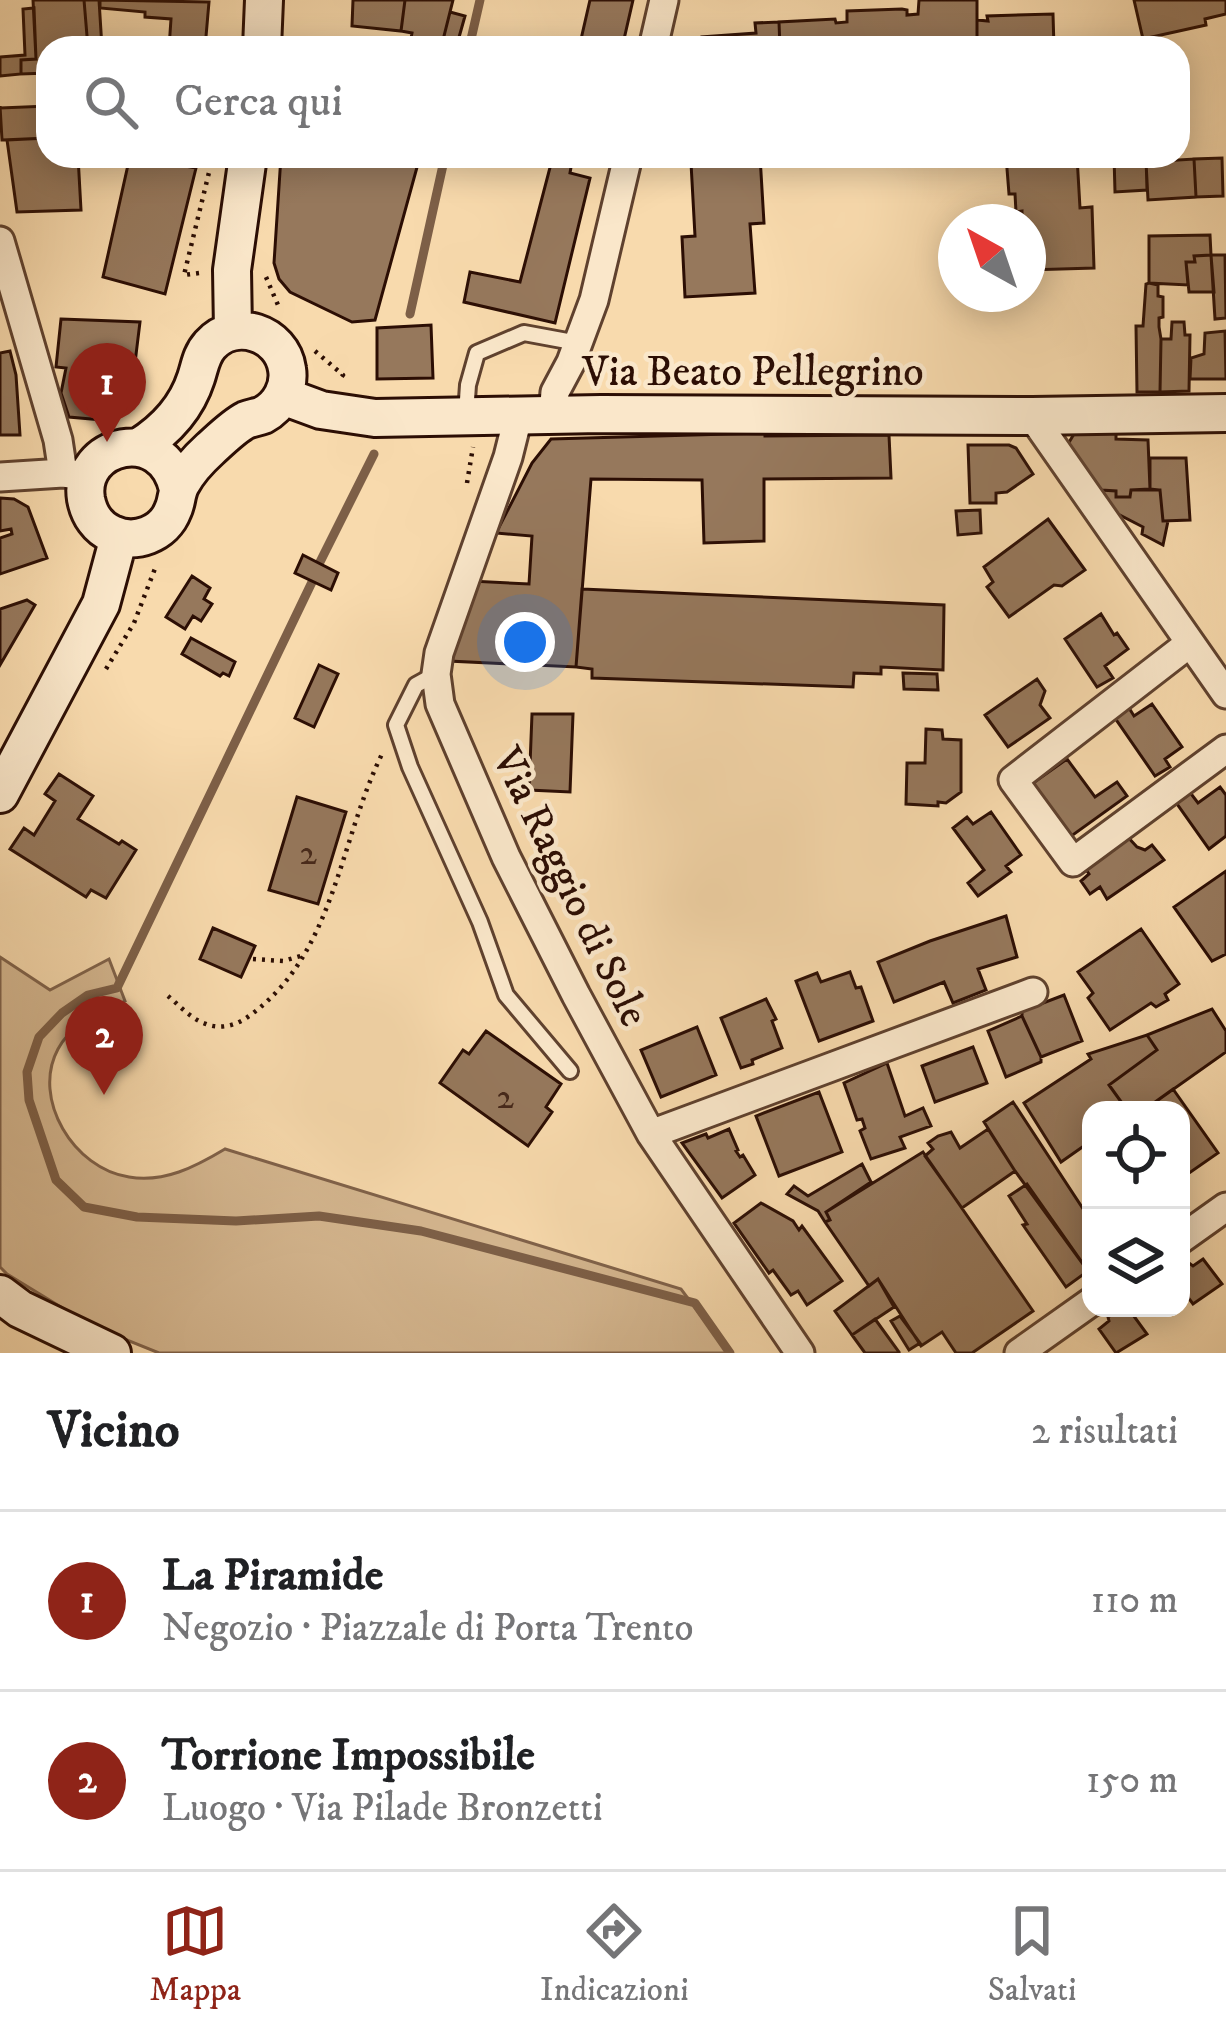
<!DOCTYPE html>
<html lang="it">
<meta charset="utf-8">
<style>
body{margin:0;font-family:"IM FELL DW Pica",serif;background:#f2f2f2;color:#202124}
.controls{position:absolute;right:36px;bottom:36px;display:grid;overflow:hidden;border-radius:24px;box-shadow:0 6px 30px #0003}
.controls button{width:108px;height:108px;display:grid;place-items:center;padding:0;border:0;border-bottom:3px solid #e0e0e0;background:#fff;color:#202124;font:60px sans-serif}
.compass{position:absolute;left:938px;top:204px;width:108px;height:108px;border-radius:50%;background:#fff;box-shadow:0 6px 30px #0003;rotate:320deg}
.you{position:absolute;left:525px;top:642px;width:42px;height:42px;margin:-30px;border:9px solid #fff;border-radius:50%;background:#1a73e8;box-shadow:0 0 0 18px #1a73e833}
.badge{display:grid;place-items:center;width:78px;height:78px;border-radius:50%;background:#8f2418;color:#fff;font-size:39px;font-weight:700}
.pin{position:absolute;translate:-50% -99px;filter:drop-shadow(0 3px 6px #0008)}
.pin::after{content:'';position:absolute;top:63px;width:42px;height:36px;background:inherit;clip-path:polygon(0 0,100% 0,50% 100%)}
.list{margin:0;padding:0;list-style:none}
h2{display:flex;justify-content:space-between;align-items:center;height:156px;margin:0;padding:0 48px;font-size:51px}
h2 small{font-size:39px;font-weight:400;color:#757577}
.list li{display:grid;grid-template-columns:78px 1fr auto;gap:36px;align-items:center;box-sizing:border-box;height:180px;padding:0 48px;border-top:3px solid #e0e0e0}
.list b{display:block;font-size:45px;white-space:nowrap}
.list p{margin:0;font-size:39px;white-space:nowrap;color:#757577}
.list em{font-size:39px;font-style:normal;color:#757577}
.icon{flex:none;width:66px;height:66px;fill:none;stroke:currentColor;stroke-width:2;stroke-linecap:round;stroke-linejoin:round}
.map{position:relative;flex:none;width:1226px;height:1353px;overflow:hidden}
.search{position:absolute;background:#fff;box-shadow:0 6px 30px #0003;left:36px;right:36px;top:36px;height:132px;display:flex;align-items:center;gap:30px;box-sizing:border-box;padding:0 42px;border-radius:36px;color:#757577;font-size:45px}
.sheet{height:516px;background:#fff}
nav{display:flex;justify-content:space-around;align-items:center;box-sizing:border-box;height:168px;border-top:3px solid #e0e0e0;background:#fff;font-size:33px;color:#757577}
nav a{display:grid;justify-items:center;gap:6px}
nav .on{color:#8f2418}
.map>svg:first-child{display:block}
.green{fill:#d5b790;stroke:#80624a;stroke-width:3}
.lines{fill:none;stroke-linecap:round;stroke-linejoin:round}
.stream{stroke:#7d5f47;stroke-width:9}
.building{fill:#96785c;stroke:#2c0e04;stroke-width:3}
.lane-casing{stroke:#5f412e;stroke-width:20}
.street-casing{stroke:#5f412e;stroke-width:33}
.secondary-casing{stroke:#2c0e04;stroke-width:42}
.path{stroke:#2c0e04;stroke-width:4.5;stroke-dasharray:3 6;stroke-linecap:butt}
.lane{stroke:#fae7ca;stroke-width:14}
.street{stroke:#fae7ca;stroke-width:27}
.secondary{stroke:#fae7ca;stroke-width:36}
.labels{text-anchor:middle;stroke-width:9;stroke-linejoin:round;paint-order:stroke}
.number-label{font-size:36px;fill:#46281a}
.street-label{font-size:42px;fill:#2c0e04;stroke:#fae7ca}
</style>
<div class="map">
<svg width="1226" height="1353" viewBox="0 0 1226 1353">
<rect width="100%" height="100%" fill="#f8daad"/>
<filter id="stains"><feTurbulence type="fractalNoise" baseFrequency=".00167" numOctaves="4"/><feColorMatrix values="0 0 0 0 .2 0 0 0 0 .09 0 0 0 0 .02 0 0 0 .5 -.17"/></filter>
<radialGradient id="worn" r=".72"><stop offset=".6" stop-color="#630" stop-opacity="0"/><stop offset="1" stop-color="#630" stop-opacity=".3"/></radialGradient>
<path class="green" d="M0 957 50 990 109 959 125 1001C101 1013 71 1024 58 1049 31 1099 74 1169 129 1177 164 1183 195 1167 225 1149L681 1289 729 1353H159L92 1326 7 1274 0 1267Z"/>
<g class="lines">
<path class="stream" d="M469 48 480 0
M410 314 445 156
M319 564 374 454
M313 580 117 988 88 995 62 1013 39 1037 27 1072 29 1100 56 1180 84 1207 137 1217 236 1221 319 1216 421 1231 695 1303 730 1353"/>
</g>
<path class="building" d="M33 0H84L88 48H48V73L21 74V60L36 59Z
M84 0H99L102 48H88Z
M100 0 209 2 205 48H169L171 19 145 17V12L100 8Z
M353 0H405L401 31 352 26Z
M405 0H453L441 48H409L412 33 401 31Z
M590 0H633L622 48H579Z
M919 0H977V48H780L779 22 835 19 836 23 847 22V11L902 9 907 10V15L918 14Z
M1134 0H1226V14L1205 19 1206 25 1143 39Z
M34 8 36 59 21 60V74L0 76V57L25 55 23 9Z
M450 12 465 16 456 48H441Z
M1053 14 1054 48H977V20L988 21 987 16Z
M779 22 780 48H703L702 37 756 33 755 23Z
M0 106V108L48 106V138L2 140Z
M48 138V156H78L81 210 17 212 7 140Z
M130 156 196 168 165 294 103 277Z
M281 156H384L419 160 375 320 352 322 290 292 279 279 274 263Z
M553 156H573L570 173 590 178 555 323 464 302 470 272 520 282Z
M695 156H760L764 223 750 224 755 293 685 297 682 237 695 236 691 163H696Z
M1006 156H1077L1080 208 1092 207 1094 268 1028 270V222H1022V211L1016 212 1015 194H1009Z
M1114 156H1146L1147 190 1115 192Z
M1222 158 1223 196 1196 197 1194 159Z
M1194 159 1196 197 1148 200 1146 162Z
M1210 235 1211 255 1194 256 1195 262H1186L1188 285 1149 283V236Z
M1211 255H1225L1226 318 1215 319Z
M1211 255 1214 292H1189L1186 262H1195L1194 256Z
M1149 283 1158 285V296L1163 297V317L1159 318V327L1161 339 1160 392H1137L1136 326H1143L1146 284Z
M61 319 140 322 134 371 113 421 69 417 61 393 66 368 56 367Z
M1172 322H1184L1185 335H1190L1189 391 1160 392 1161 339H1171Z
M431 325 433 378 377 379V328Z
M1225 331 1226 379H1190L1191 358 1204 354 1205 333Z
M10 351 16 375 20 435H0V353Z
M1077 429H1116V439L1148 440 1150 489 1131 490 1130 497H1116V491L1101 490 1068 444Z
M765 433V436L889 435 891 478 764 479V541L704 543 702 480 591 479 576 667 449 661 471 581 529 584 532 536 496 533 532 463 551 439Z
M968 445H1009L1016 448 1033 474 1007 492 996 493V503H970Z
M1150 458H1186L1190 520 1163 521 1160 490 1150 489Z
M1101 490 1116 491V497H1130L1131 490H1160L1163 521H1168L1163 545 1142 534 1143 527 1116 513Z
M0 498 14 499 28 507 47 558 0 574V538L12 534 11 529 0 531Z
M980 510 981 533 958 535 956 511Z
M1048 519 1085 570 1062 586 1054 585 1009 617 987 587 993 582 984 567Z
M303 555 338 573 331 590 295 573Z
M192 576 210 588 204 599 212 604 201 621 193 616 185 629 166 617Z
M582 589 944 605 943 670 881 667V674L854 673 853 687 592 678V669L576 667Z
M27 600 35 605 0 665V609Z
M1101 614 1114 635 1117 633 1128 649 1105 666 1113 678 1097 687 1065 639Z
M191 638 235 662 229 676 223 673 220 676 182 654Z
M319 665 338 674 314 727 295 718Z
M903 673 937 674 938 690 904 689Z
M1037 679 1045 691 1040 705 1050 718 1008 747 985 715Z
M1152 704 1182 747 1165 759 1170 767 1155 776 1115 718 1129 708 1134 716Z
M532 714H573L570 792 529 790Z
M926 729 942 730 943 739 961 740V792L946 803 938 802V806L906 804 907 763H925Z
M1067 759 1095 797 1117 782 1127 796 1070 837 1033 783Z
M59 774 93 796 78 819 119 844 122 841 136 850 106 898 91 890 86 897 10 849 24 828 34 835 55 801 45 794Z
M1220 787 1226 795V836L1209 849 1175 801 1189 791 1198 803Z
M297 797 346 812 318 904 269 890Z
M991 812 1021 855 1006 866 1011 872 978 896 968 883 984 870 953 828 967 817 973 824Z
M1125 834 1137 847 1145 850 1152 845 1164 860 1107 899 1100 887 1090 894 1081 881 1089 874 1083 865Z
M1226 871V954L1212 961 1174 907Z
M1006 916 1017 957 978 969 986 990 953 1003 944 982 894 1002 878 962 930 941Z
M213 928 255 946 241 977 200 959Z
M1141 929 1179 984 1165 994 1168 1000 1156 1007 1151 1003 1110 1030 1088 998 1093 993 1078 972Z
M850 972 856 988 861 987 873 1021 819 1041 796 981 817 973 821 982Z
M1064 995 1082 1041 1041 1057 1022 1016V1011Z
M766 999 776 1019 772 1021 782 1048 752 1060 753 1064 741 1068 721 1018Z
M1212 1009 1226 1031V1052L1144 1110H1127L1109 1085 1157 1050 1147 1035Z
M1022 1016 1041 1057V1062L1006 1077 988 1031Z
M697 1027 716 1075 661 1097 641 1050Z
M486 1031 561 1084 546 1107 552 1112 528 1146 440 1083 463 1050 469 1054Z
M1147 1035 1157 1050 1109 1085 1127 1110H1091V1141L1061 1162 1024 1103 1091 1059 1088 1054Z
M973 1047 987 1083 935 1102 922 1066Z
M887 1063 905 1116 923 1108 931 1126 900 1137 905 1148 871 1159 860 1131 865 1128 862 1119 857 1120 844 1083Z
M1173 1089 1218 1153 1182 1178 1181 1110H1144Z
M819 1092 842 1152 779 1176 756 1116Z
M1013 1102 1091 1221V1269L1088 1271 1015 1171 984 1122Z
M729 1129 738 1150 736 1151 740 1157 743 1155 755 1175 722 1198 682 1143 706 1134 708 1138Z
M988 1129 1015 1171 962 1208 925 1156 933 1149 928 1143 938 1136 951 1132 960 1148Z
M923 1152 1033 1311 972 1353H956L942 1332 921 1346 878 1279 869 1286 825 1222 830 1220 826 1212Z
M862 1164 871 1182 826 1212 830 1220 825 1222 818 1211 787 1194 794 1186 808 1196Z
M1027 1184 1088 1271 1066 1287 1023 1225 1027 1224 1009 1196Z
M761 1203 793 1221 799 1230 802 1226 842 1281 807 1305 798 1291 791 1295 773 1270 769 1273 734 1223Z
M1203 1259 1222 1284 1193 1304 1181 1288V1268L1189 1263 1193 1266Z
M878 1279 894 1307 852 1335 835 1311Z
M1123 1308H1128L1147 1334 1116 1353 1099 1329 1109 1321 1108 1317Z
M900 1316 920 1343 909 1350 891 1321Z
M875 1319 899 1352 898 1353H865L852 1335Z"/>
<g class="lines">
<g class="lane-casing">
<path id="lane" d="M466 414 468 385 477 353 524 333 578 343
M436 674 416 685 396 725 410 767 480 922 506 995 570 1071"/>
</g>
<g class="street-casing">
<path id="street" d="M653 48 664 0
M0 241 58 440 63 473
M553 415 555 392 571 362 594 300 628 156
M1032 416 1226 694
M518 417 508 457 439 653 436 674 440 704 506 857 576 995 651 1134 800 1353
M0 477 63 473 79 475
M1190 643 1013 780 1073 862 1226 749
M651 1134 1033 992
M1181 1239 1226 1207
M1019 1353 1091 1302"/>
</g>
<g class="secondary-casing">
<path id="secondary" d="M262 48 264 0
M233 331 232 270 248 156
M283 396 321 410 375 418 601 414 1032 416 1226 413
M139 447C166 430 186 409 196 378 200 366 201 355 210 345 235 317 282 333 287 369 290 387 280 406 263 415 258 417 251 418 246 420 234 426 220 440 210 449 199 459 188 471 181 484 176 493 177 502 173 510 164 534 135 545 112 534 98 528 89 515 86 499 77 444 163 422 178 489
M0 794 101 604 119 537
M0 1294 20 1309 112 1353"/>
</g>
<path class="path" d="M199 273 184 275 213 156
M266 277 278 305
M315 351 343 375 340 379
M467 483 473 447
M106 669 134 623 156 566
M253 959 283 961 304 955
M168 996C180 1006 191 1019 206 1024 221 1030 237 1025 249 1016 335 955 339 840 383 752"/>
<use href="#lane" class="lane"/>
<use href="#street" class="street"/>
<use href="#secondary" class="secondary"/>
</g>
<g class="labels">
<g class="number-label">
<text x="308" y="864">2</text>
<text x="505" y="1108">2</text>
</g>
<g class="street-label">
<text x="753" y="385">Via Beato Pellegrino</text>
<text transform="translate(572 886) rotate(64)" y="15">Via Raggio di Sole</text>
</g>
</g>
<rect width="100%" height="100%" filter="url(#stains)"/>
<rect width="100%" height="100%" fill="url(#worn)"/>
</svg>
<div class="controls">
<button><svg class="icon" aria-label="locate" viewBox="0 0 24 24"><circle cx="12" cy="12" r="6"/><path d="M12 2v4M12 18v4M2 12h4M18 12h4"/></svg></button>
<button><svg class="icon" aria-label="layers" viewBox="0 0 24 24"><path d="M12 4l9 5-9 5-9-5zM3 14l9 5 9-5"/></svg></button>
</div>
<svg class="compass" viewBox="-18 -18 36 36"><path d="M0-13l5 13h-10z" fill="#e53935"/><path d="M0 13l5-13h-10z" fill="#757577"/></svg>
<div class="you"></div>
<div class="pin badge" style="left:107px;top:442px">1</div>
<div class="pin badge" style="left:104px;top:1095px">2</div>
<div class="search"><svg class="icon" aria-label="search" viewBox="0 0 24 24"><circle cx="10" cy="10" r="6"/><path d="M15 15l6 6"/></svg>Cerca qui</div>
</div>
<section class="sheet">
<h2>Vicino<small>2 risultati</small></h2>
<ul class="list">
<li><span class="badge">1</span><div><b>La Piramide</b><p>Negozio · Piazzale di Porta Trento</p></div><em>110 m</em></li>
<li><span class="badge">2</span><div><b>Torrione Impossibile</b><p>Luogo · Via Pilade Bronzetti</p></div><em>150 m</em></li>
</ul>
</section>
<nav>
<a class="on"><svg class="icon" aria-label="map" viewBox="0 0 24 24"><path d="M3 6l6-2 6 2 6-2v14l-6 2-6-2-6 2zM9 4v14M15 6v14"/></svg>Mappa</a>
<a><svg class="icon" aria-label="directions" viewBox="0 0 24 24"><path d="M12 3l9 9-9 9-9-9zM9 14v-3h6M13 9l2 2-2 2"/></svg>Indicazioni</a>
<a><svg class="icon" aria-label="saved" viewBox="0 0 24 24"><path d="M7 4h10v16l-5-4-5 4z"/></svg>Salvati</a>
</nav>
